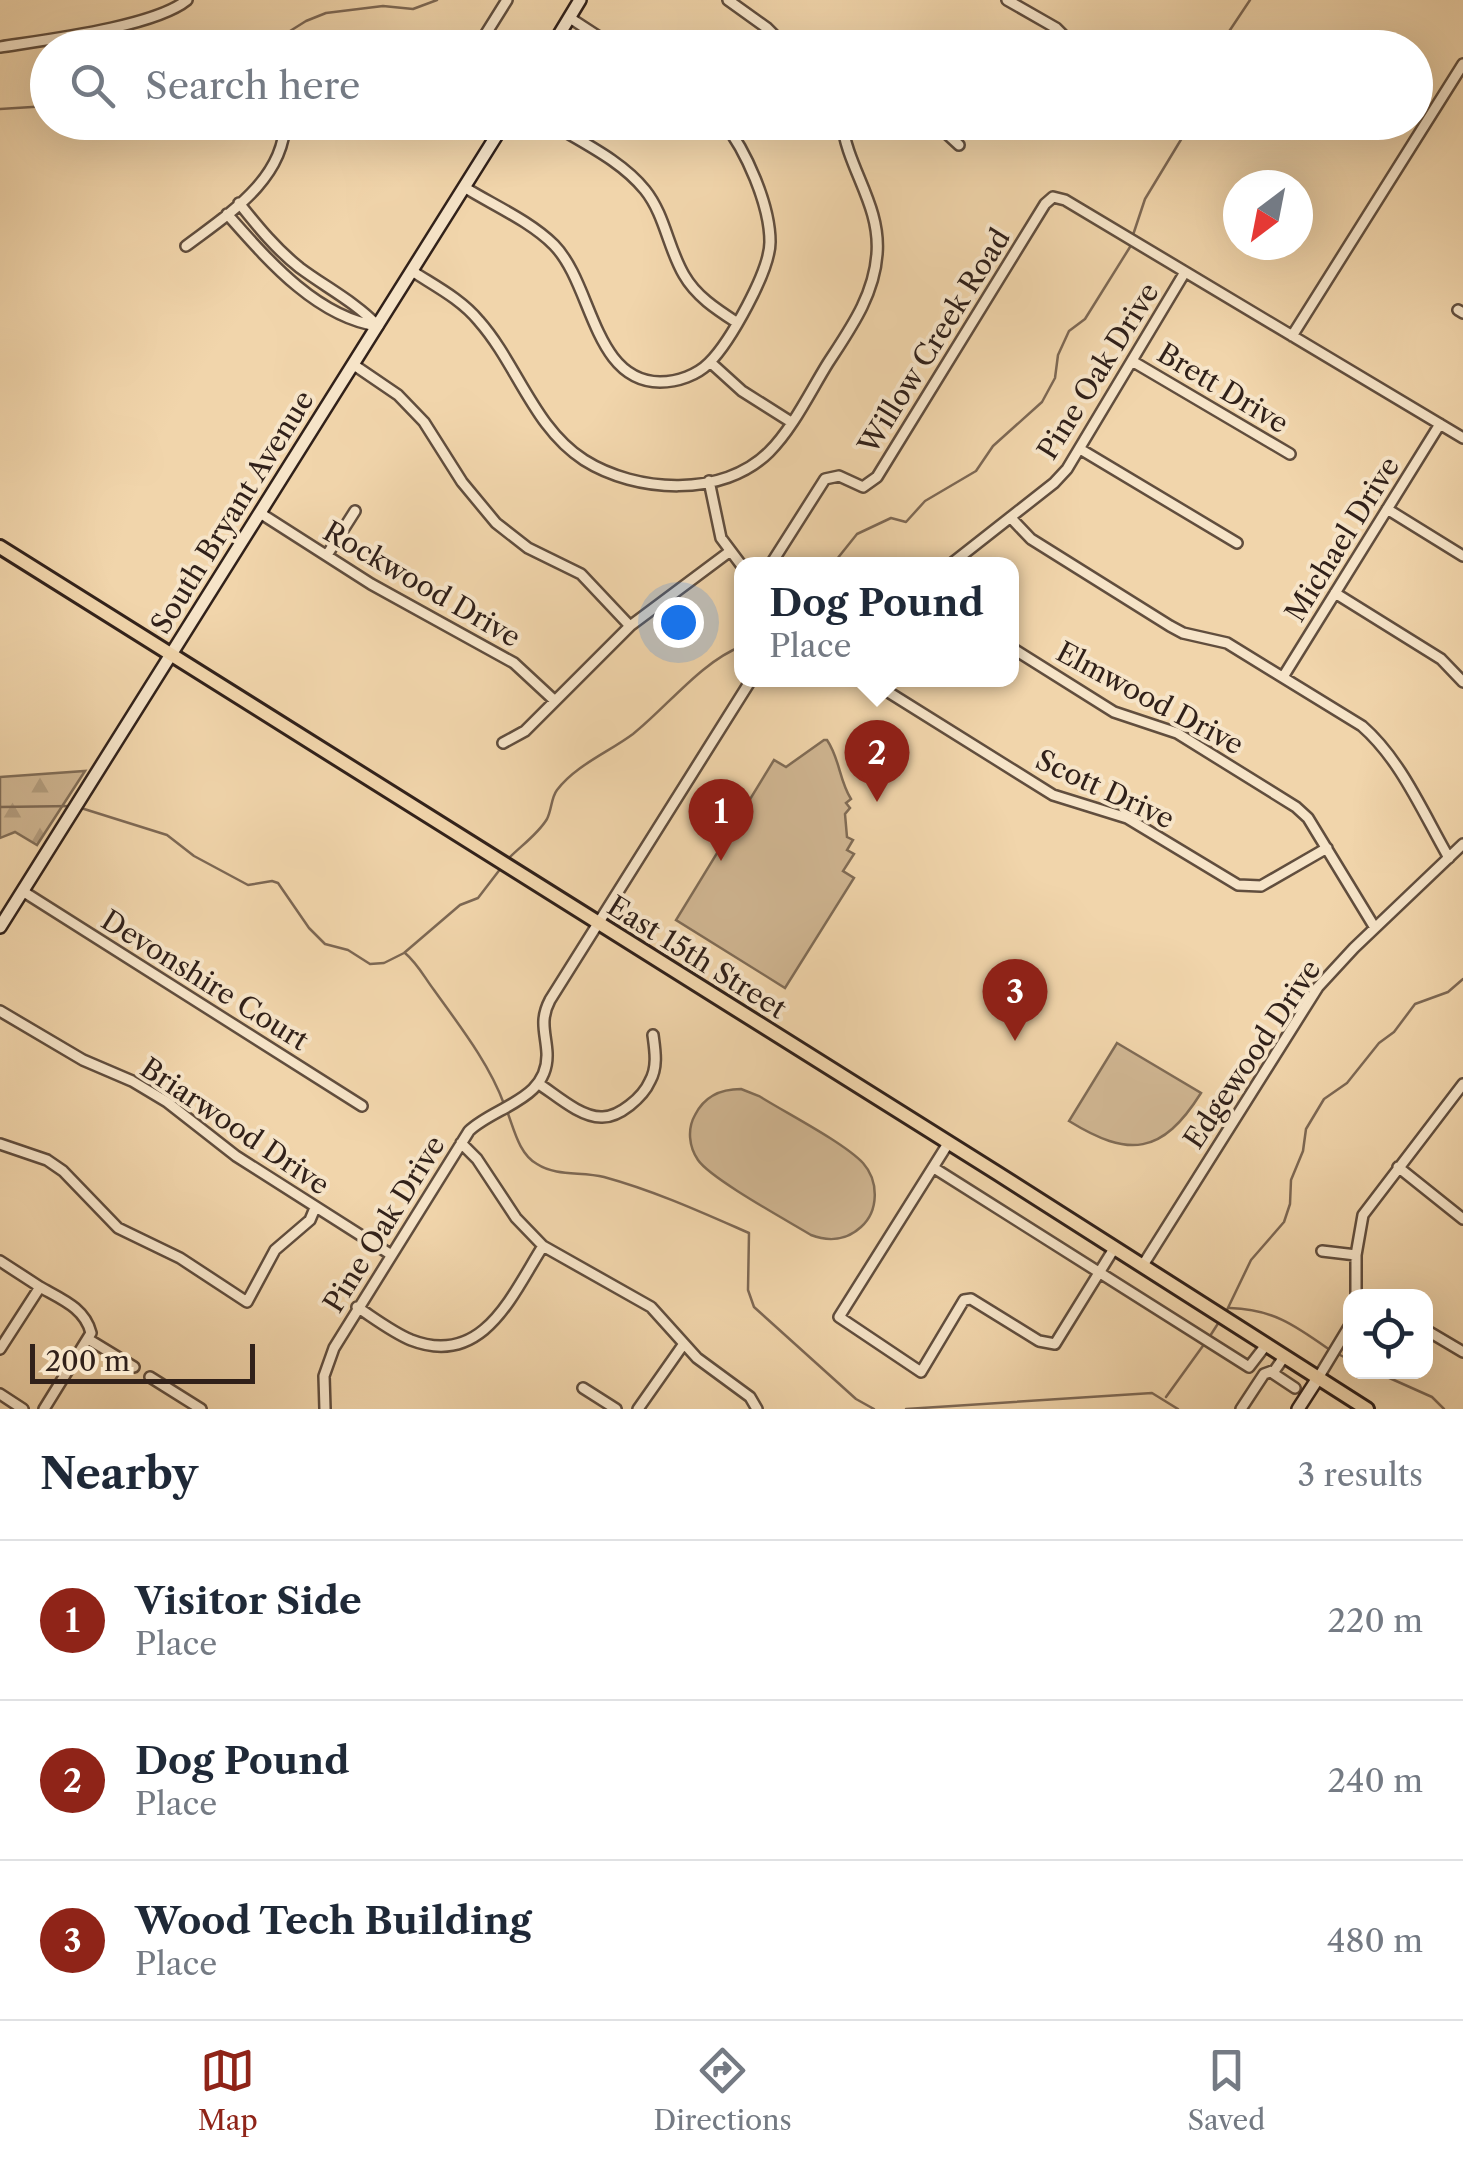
<!DOCTYPE html>
<style>
body{margin:0;font-family:"Libre Caslon Text",serif;background:#f2f2f3;color:#1f2937}
.controls{position:absolute;right:30px;bottom:30px;display:grid;overflow:hidden;border-radius:20px;box-shadow:0 10px 40px #0002}
.controls button{width:90px;height:90px;display:grid;place-items:center;padding:0;border:0;border-bottom:2px solid #e0e1e3;background:#fff;color:#1f2937;font:50px sans-serif}
.compass{position:absolute;left:1223px;top:170px;width:90px;height:90px;border-radius:50%;background:#fff;box-shadow:0 10px 40px #0002;rotate:212deg}
.scale{position:absolute;left:30px;bottom:25px;width:225px;box-sizing:border-box;padding-left:10px;border:5px solid #31211a;border-top:0;font-size:28px;line-height:35px;white-space:nowrap;color:#31211a;-webkit-text-stroke:8px #f6e4c8;paint-order:stroke}
.you{position:absolute;left:678px;top:622px;width:35px;height:35px;margin:-25px;border:8px solid #fff;border-radius:50%;background:#1a73e8;box-shadow:0 0 0 15px #1a73e833}
.badge{display:grid;place-items:center;width:65px;height:65px;border-radius:50%;background:#8f2418;color:#fff;font-size:32px;font-weight:700}
.pin{position:absolute;translate:-50% -82px;filter:drop-shadow(0 2px 5px #0008)}
.pin::after{content:'';position:absolute;top:52px;width:35px;height:30px;background:inherit;clip-path:polygon(0 0,100% 0,50% 100%)}
.popup{position:absolute;left:734px;top:557px;width:285px;height:130px;box-sizing:border-box;display:grid;place-content:center;border-radius:20px;background:#fff;filter:drop-shadow(0 2px 8px #0005);font-size:32px;white-space:nowrap;color:#747a83}
.popup b{font-size:38px;color:#1f2937}
.popup::after{content:'';position:absolute;left:50%;top:100%;margin-left:-20px;border:20px solid transparent;border-top-color:#fff}
.list{margin:0;padding:0;list-style:none}
h2{display:flex;justify-content:space-between;align-items:center;height:130px;margin:0;padding:0 40px;font-size:42px}
h2 small{font-size:32px;font-weight:400;color:#747a83}
.list li{display:grid;grid-template-columns:65px 1fr auto;gap:30px;align-items:center;box-sizing:border-box;height:160px;padding:0 40px;border-top:2px solid #e0e1e3}
.list b{display:block;font-size:38px;white-space:nowrap}
.list p{margin:0;font-size:32px;white-space:nowrap;color:#747a83}
.list em{font-size:32px;font-style:normal;color:#747a83}
.icon{flex:none;width:55px;height:55px;fill:none;stroke:currentColor;stroke-width:2;stroke-linecap:round;stroke-linejoin:round}
.map{position:relative;flex:none;width:1463px;height:1409px;overflow:hidden}
.search{position:absolute;background:#fff;box-shadow:0 10px 40px #0002;left:30px;right:30px;top:30px;height:110px;display:flex;align-items:center;gap:25px;box-sizing:border-box;padding:0 35px;border-radius:55px;color:#747a83;font-size:38px}
.sheet{height:610px;background:#fff}
nav{display:flex;justify-content:space-around;align-items:center;box-sizing:border-box;height:140px;border-top:2px solid #e0e1e3;background:#fff;font-size:28px;color:#747a83}
nav a{display:grid;justify-items:center;gap:5px}
nav .on{color:#8f2418}
.map>svg:first-child{display:block}
.forest{fill:url(#forest-firs);stroke:#806c56;stroke-width:2.5}
.pitch{fill:#d0b692;stroke:#806c56;stroke-width:2.5}
.lines{fill:none;stroke-linecap:round;stroke-linejoin:round}
.stream{stroke:#7d6854;stroke-width:2.5}
.street-casing{stroke:#614e3e;stroke-width:14}
.secondary-casing{stroke:#31211a;stroke-width:16}
.primary-casing{stroke:#31211a;stroke-width:18}
.street{stroke:#f6e4c8;stroke-width:9}
.secondary{stroke:#f6e4c8;stroke-width:11}
.primary{stroke:#f1d5ab;stroke-width:12}
.labels{text-anchor:middle;stroke-width:8;stroke-linejoin:round;paint-order:stroke}
.street-label{font-size:28px;fill:#31211a;stroke:#f6e4c8}
</style>
<div class="map">
<svg width="1463" height="1409" viewBox="0 0 1463 1409">
<defs>
<pattern id="forest-firs" width="22" height="20" patternUnits="userSpaceOnUse" patternTransform="scale(2.5)"><rect width="22" height="20" fill="#d0b692"/><path d="M5 1l3.5 6h-7zM16 11l3.5 6h-7z" fill="#b39c7d"/></pattern>
</defs>
<rect width="100%" height="100%" fill="#f1d5ab"/>
<filter id="stains"><feTurbulence type="fractalNoise" baseFrequency=".002" numOctaves="4"/><feColorMatrix values="0 0 0 0 .2 0 0 0 0 .09 0 0 0 0 .02 0 0 0 .5 -.17"/></filter>
<radialGradient id="worn" r=".72"><stop offset=".6" stop-color="#630" stop-opacity="0"/><stop offset="1" stop-color="#630" stop-opacity=".3"/></radialGradient>
<path class="forest" d="M85 771 37 845 15 832 0 838V777Z"/>
<path class="pitch" d="M824 740H827C840 759 839 780 851 799L846 803 850 808 845 814 847 837 853 840 847 850 854 854 843 871 854 878 785 988 676 920 774 760 786 767Z
M1117 1043 1201 1093C1162 1155 1129 1158 1069 1121Z
M741 1089 759 1096C786 1113 843 1142 863 1163 879 1181 879 1211 861 1227 847 1240 829 1242 811 1235 788 1221 711 1179 698 1160 689 1147 687 1129 695 1115 704 1097 721 1089 741 1089Z"/>
<g class="lines">
<path class="stream" d="M263 48 306 21 326 13 383 6 413 9 437 0
M1218 48 1250 0
M0 109 48 106
M1133 235 1145 199 1185 133
M833 564 857 534 891 518 906 522 925 501 976 471 993 446 1042 402 1055 378 1058 355 1069 331 1085 319 1130 247
M0 807 73 806
M81 808 167 835 194 856 248 885 272 881 278 883 309 928 325 944 348 950 370 964 384 963 404 953 460 905 478 898 501 868
M509 858C522 845 538 834 547 819 552 809 551 798 557 790 576 765 609 752 633 734 668 706 701 662 742 646
M405 953C418 964 424 977 434 990 459 1025 489 1063 504 1104
M507 1111C514 1129 519 1154 537 1164 557 1177 582 1171 604 1177 655 1191 701 1212 749 1233L748 1290 754 1307 856 1399 874 1409
M1230 1308C1273 1309 1296 1326 1330 1350
M1226 1312 1251 1260 1284 1222 1290 1204 1291 1180 1303 1151 1306 1129 1324 1099 1347 1083 1379 1043 1394 1032 1415 1004 1448 992 1463 979
M1210 1336 1219 1322
M1338 1354 1350 1360
M1376 1372 1432 1397 1444 1409
M1166 1397 1205 1343
M906 1409 1152 1393 1178 1409"/>
<g class="street-casing">
<path id="street" d="M728 0 767 28 787 48
M1007 0 1056 28 1076 48
M570 18 616 48
M0 47C45 40 154 27 187 0
M477 48 507 0
M549 122C581 142 621 160 645 190 665 215 668 248 684 275 696 296 716 309 736 322
M934 122 959 145
M1154 122 1186 128 1211 122
M464 187C493 205 530 221 554 245 593 285 593 381 660 382 678 382 697 375 709 363 730 342 770 271 770 242 770 205 746 150 723 122
M239 203C258 227 277 250 300 268 327 288 355 302 378 326
M227 214C267 259 316 317 378 326
M186 246C227 215 284 180 285 122
M412 271C435 286 461 299 479 321 517 364 534 428 584 460 636 493 723 498 769 452 793 428 810 392 828 363 850 329 874 296 877 254 881 205 847 168 842 122
M1458 310 1463 313
M1292 336 1463 64
M1132 361 1290 454
M710 362 742 391 791 422
M354 365 398 395 424 422 462 482 496 523 528 548 581 574 630 626
M1080 449 1237 543
M709 481 721 538 742 566
M1387 509 1463 556
M260 513 371 584 514 663 555 701
M1011 518 1031 539 1170 626 1183 633 1227 643 1362 726C1401 760 1423 813 1449 858
M327 555 355 511
M771 564 825 479 839 476 863 487 877 477 1045 204 1053 197 1065 200 1463 438
M951 564 1054 483 1067 469 1185 272
M1335 593 1441 659 1463 682
M1012 648 1114 712 1177 733 1296 807 1308 818 1375 928
M1283 677 1440 424
M869 680 1053 795 1127 818 1238 885 1261 886 1327 848
M503 743 525 731 630 626 729 552
M24 892 362 1106
M0 1011 83 1060 132 1081 167 1102 236 1156 390 1254
M539 1084C556 1095 580 1117 601 1117 619 1118 643 1097 650 1081 658 1067 655 1050 653 1035
M949 1142 839 1317 921 1372 964 1300 971 1299 1039 1341 1055 1344 1115 1247
M461 1143 477 1159 516 1218 543 1246 651 1307 697 1358 750 1397 757 1409
M0 1144 47 1160 63 1171 118 1228 180 1258 247 1302 275 1250 310 1220 315 1208
M1398 1167 1463 1219
M934 1168 1249 1367 1266 1345
M1322 1251 1356 1255
M0 1261 40 1287 0 1349
M1143 1265 1318 987 1354 948 1463 844
M40 1287C61 1299 85 1308 91 1333L44 1409
M1356 1296V1255L1363 1215 1463 1084
M357 1307C374 1318 392 1332 411 1340 483 1368 512 1295 543 1246
M1426 1330 1463 1352
M88 1339 134 1367
M1271 1372 1295 1388
M150 1377 201 1409
M1318 1378 1350 1325
M583 1388 616 1409
M0 1394 23 1409
M325 1409 324 1376 334 1348 469 1131C495 1106 549 1100 547 1053 546 1033 539 1021 550 1000L751 680
M638 1409 683 1345
M1241 1409 1264 1374 1275 1370 1284 1357"/>
</g>
<g class="secondary-casing">
<path id="secondary" d="M551 48 580 0
M0 927 505 122
M1298 1409 1318 1378"/>
</g>
<g class="primary-casing">
<path id="primary" d="M0 547 997 1173 1367 1409"/>
</g>
<use href="#street" class="street"/>
<use href="#secondary" class="secondary"/>
<use href="#primary" class="primary"/>
</g>
<g class="labels">
<g class="street-label">
<text transform="translate(934 341) rotate(-58)" y="10">Willow Creek Road</text>
<text transform="translate(1098 371) rotate(-58)" y="10">Pine Oak Drive</text>
<text transform="translate(1223 388) rotate(31)" y="10">Brett Drive</text>
<text transform="translate(232 512) rotate(-58)" y="10">South Bryant Avenue</text>
<text transform="translate(1342 539) rotate(-58)" y="10">Michael Drive</text>
<text transform="translate(422 584) rotate(30)" y="10">Rockwood Drive</text>
<text transform="translate(1150 698) rotate(28)" y="10">Elmwood Drive</text>
<text transform="translate(1105 789) rotate(25)" y="10">Scott Drive</text>
<text transform="translate(697 957) rotate(32)" y="10">East 15th Street</text>
<text transform="translate(205 980) rotate(32)" y="10">Devonshire Court</text>
<text transform="translate(1252 1054) rotate(-56)" y="10">Edgewood Drive</text>
<text transform="translate(235 1126) rotate(34)" y="10">Briarwood Drive</text>
<text transform="translate(384 1224) rotate(-58)" y="10">Pine Oak Drive</text>
</g>
</g>
<rect width="100%" height="100%" filter="url(#stains)"/>
<rect width="100%" height="100%" fill="url(#worn)"/>
</svg>
<div class="controls">
<button><svg class="icon" aria-label="locate" viewBox="0 0 24 24"><circle cx="12" cy="12" r="6"/><path d="M12 2v4M12 18v4M2 12h4M18 12h4"/></svg></button>
</div>
<svg class="compass" viewBox="-18 -18 36 36"><path d="M0-13l5 13h-10z" fill="#e53935"/><path d="M0 13l5-13h-10z" fill="#747a83"/></svg>
<div class="scale">200 m</div>
<div class="you"></div>
<div class="pin badge" style="left:721px;top:861px">1</div>
<div class="pin badge" style="left:877px;top:802px">2</div>
<div class="popup"><b>Dog Pound</b>Place</div>
<div class="pin badge" style="left:1015px;top:1041px">3</div>
<div class="search"><svg class="icon" aria-label="search" viewBox="0 0 24 24"><circle cx="10" cy="10" r="6"/><path d="M15 15l6 6"/></svg>Search here</div>
</div>
<section class="sheet">
<h2>Nearby<small>3 results</small></h2>
<ul class="list">
<li><span class="badge">1</span><div><b>Visitor Side</b><p>Place</p></div><em>220 m</em></li>
<li><span class="badge">2</span><div><b>Dog Pound</b><p>Place</p></div><em>240 m</em></li>
<li><span class="badge">3</span><div><b>Wood Tech Building</b><p>Place</p></div><em>480 m</em></li>
</ul>
</section>
<nav>
<a class="on"><svg class="icon" aria-label="map" viewBox="0 0 24 24"><path d="M3 6l6-2 6 2 6-2v14l-6 2-6-2-6 2zM9 4v14M15 6v14"/></svg>Map</a>
<a><svg class="icon" aria-label="directions" viewBox="0 0 24 24"><path d="M12 3l9 9-9 9-9-9zM9 14v-3h6M13 9l2 2-2 2"/></svg>Directions</a>
<a><svg class="icon" aria-label="saved" viewBox="0 0 24 24"><path d="M7 4h10v16l-5-4-5 4z"/></svg>Saved</a>
</nav>
